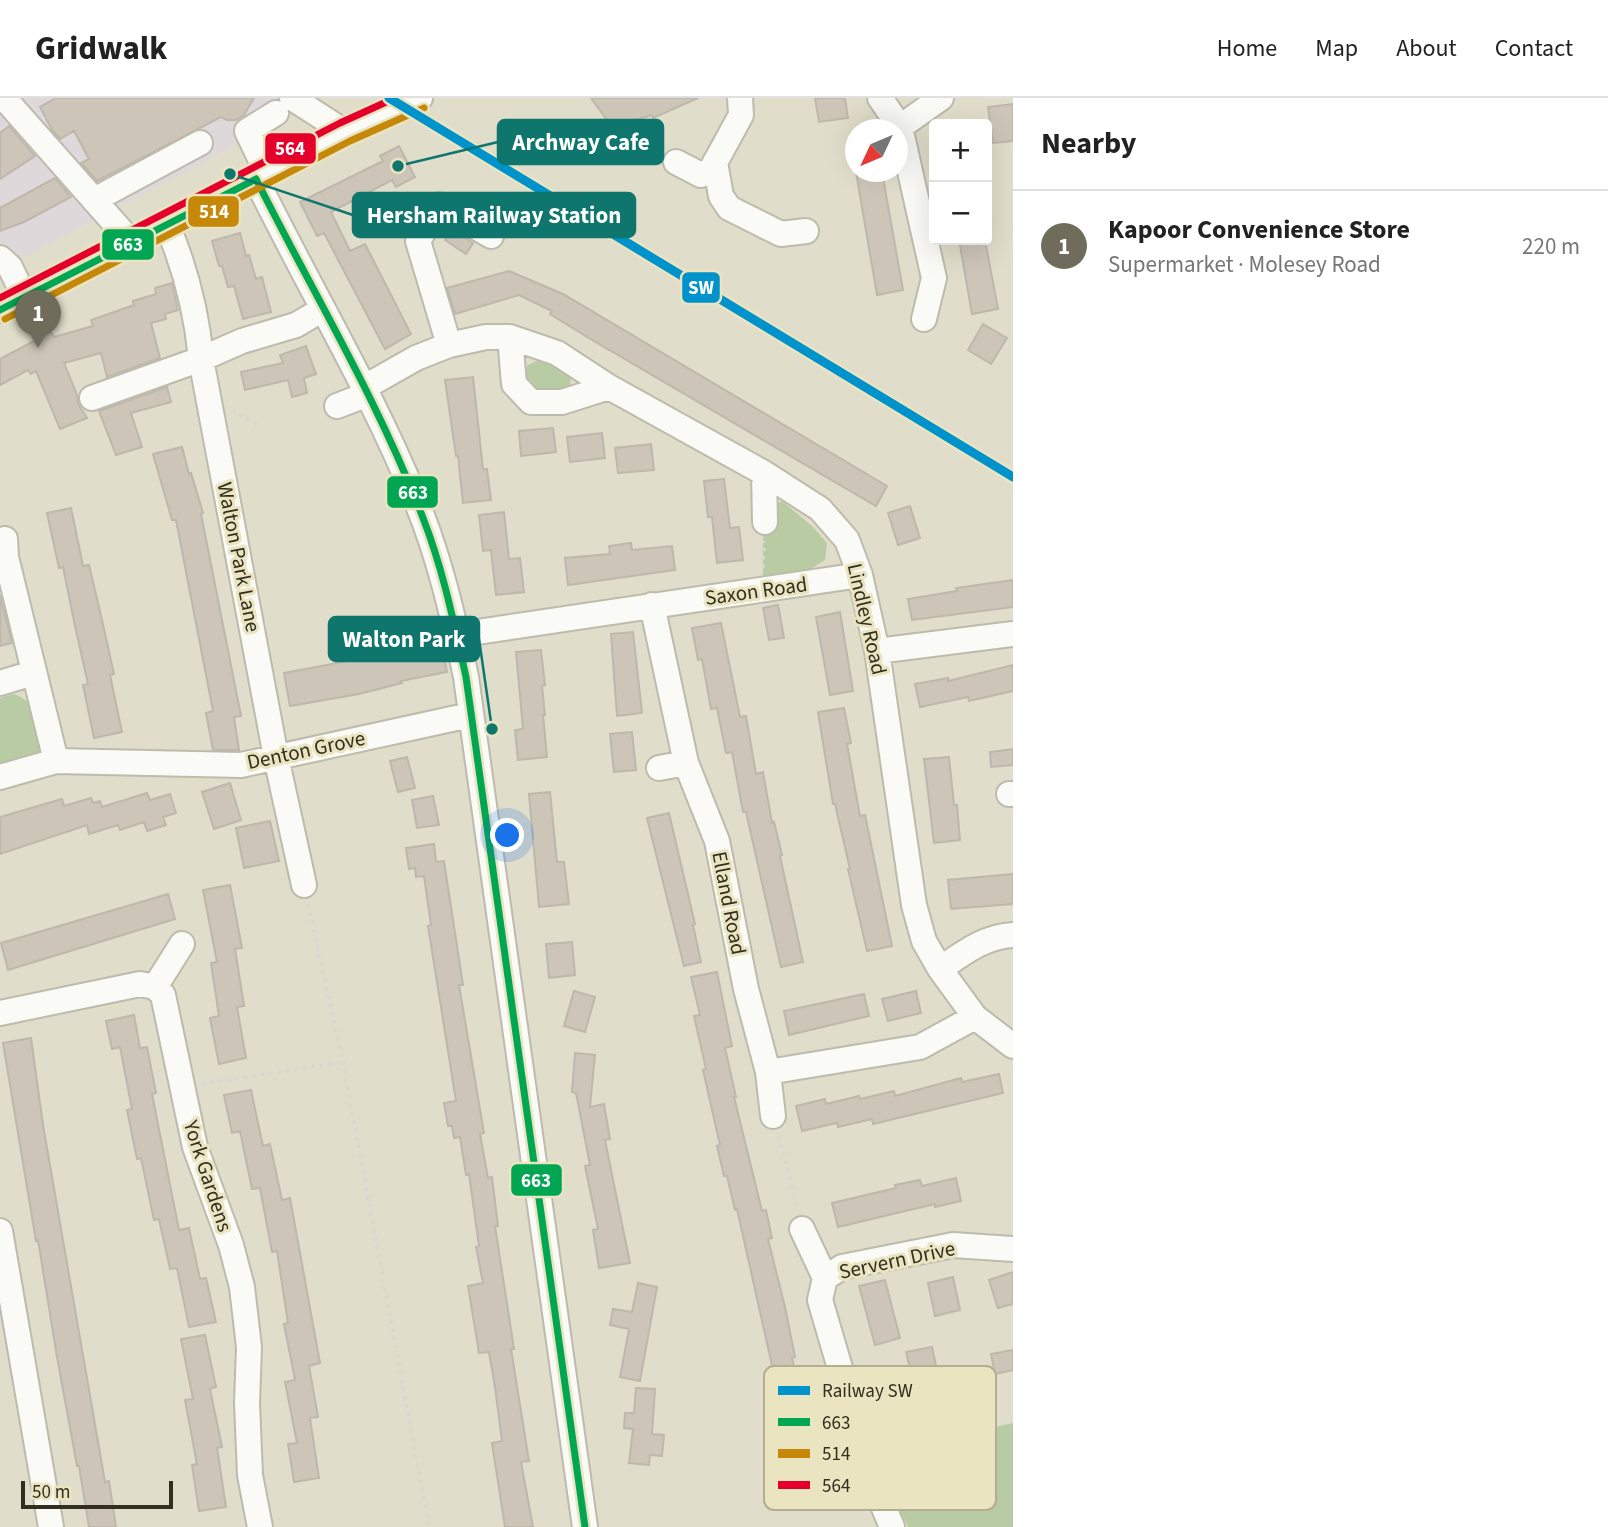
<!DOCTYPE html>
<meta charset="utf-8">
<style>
body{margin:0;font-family:"Source Sans 3",sans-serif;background:#f6f6f6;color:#222}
.controls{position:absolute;right:21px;top:21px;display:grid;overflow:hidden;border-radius:7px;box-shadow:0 7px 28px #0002}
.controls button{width:63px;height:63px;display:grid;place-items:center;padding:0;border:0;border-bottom:2px solid #e0e0e0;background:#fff;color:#222;font:35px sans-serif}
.compass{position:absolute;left:845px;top:21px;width:63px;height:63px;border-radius:50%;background:#fff;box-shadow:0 7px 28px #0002;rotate:226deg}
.scale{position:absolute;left:21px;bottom:18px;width:152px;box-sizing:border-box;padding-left:7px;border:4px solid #322f21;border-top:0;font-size:19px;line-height:24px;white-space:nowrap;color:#322f21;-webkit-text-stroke:5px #eae4c0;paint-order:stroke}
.you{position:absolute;left:508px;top:738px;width:24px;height:24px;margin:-18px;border:5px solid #fff;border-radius:50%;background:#1a73e8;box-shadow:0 0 0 10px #1a73e833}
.badge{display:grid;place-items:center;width:46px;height:46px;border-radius:50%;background:#6f6c5c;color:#fff;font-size:23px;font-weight:700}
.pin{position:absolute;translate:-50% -58px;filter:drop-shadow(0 2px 4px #0008)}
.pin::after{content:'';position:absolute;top:37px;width:24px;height:21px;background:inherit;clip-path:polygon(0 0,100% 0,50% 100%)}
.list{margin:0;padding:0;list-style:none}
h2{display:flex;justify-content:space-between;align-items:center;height:91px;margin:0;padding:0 28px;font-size:30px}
h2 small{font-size:23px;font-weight:400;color:#767676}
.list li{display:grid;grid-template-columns:46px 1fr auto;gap:21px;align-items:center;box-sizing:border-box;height:112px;padding:0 28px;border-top:2px solid #e0e0e0}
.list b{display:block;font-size:26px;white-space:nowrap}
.list p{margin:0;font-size:23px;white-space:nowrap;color:#767676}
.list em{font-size:23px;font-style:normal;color:#767676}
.map{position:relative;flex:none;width:1013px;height:1429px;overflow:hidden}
header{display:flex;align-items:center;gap:42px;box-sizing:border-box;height:98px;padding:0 35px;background:#fff;border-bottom:2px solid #e0e0e0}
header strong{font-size:33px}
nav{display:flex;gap:38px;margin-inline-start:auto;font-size:24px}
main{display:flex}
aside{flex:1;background:#fff}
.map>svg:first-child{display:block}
.industrial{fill:#ded8db}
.green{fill:#b9cba3}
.building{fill:#ccc5b8;stroke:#beb7ab;stroke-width:2}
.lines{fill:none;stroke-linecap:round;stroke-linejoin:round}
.minor-casing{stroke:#bdbbac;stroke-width:28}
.path{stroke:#d8d7d1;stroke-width:3.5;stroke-dasharray:3.5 5;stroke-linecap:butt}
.minor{stroke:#fafaf7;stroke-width:24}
.bus-1-casing{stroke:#eae4c0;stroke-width:12}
.bus-2-casing{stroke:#eae4c0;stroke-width:12}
.bus-3-casing{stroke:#eae4c0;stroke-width:12}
.bus-1{stroke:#00a651;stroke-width:7}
.bus-2{stroke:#c68808;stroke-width:7}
.bus-3{stroke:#e4002b;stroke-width:7}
.rail-1-casing{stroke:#eae4c0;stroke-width:14}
.rail-1{stroke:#0092cb;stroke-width:9}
.labels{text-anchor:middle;stroke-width:6;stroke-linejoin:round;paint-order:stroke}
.street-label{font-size:21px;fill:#322f21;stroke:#eae4c0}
.key{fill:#eae4c0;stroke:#b3ae90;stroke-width:2}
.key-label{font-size:19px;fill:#322f21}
.leader{fill:none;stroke:#0f766e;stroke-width:2.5}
.callout-dot{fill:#0f766e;stroke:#eae4c0;stroke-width:2.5}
.callout{fill:#0f766e;stroke:#0f766e;stroke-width:2.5}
.callout-label{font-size:23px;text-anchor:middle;font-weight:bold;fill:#fff}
.line-badge{stroke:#eae4c0;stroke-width:2.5}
.badge-label{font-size:19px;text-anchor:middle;font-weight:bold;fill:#fff}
</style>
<header>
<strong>Gridwalk</strong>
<nav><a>Home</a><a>Map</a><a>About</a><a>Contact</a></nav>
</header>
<main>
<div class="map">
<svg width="1013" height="1429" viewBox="0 0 1013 1429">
<rect width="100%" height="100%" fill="#e0ddca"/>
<path class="industrial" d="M0 0H313L296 15 0 172Z"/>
<path class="green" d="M537 263 566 271 571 278 570 288 564 295 529 294 524 276 528 267Z
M782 403 812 428 827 445 825 462 809 472 763 478C764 454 758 416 782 403Z
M14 596C42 607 40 631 45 657L0 674V600Z
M1013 1325V1429H908L873 1355Z"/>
<path class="building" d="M56 0H254L244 17 236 22H227L221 19 97 83 81 65 89 61 74 33 60 41 52 32 40 9Z
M591 0H698L653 20 652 17 612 29Z
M815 0H845L848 20 819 24Z
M1013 6V43L993 45 988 9Z
M9 28 35 58 0 81V35Z
M399 48 415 79 396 89 392 82 331 114 350 153 365 146 411 236 385 251 324 135 317 138 300 104 383 63 380 58Z
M856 74H882L903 192 877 197Z
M55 80 71 99 24 124 0 133V110Z
M452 132 473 145 466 156 445 142Z
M240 135 246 158 249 157 256 181 262 179 271 214 243 221 234 188 228 189 222 168H219L212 143Z
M959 142H985L998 211 972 216Z
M509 173 563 196 887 388 876 408 587 239 550 216 552 213 519 197 455 216 447 190Z
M172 185 178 212 165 216 166 221 151 225 160 260 107 279 101 255 64 265 77 297 78 306 87 320 60 331 36 273 31 276 28 272 0 287V261L51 234 54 239 93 228 91 222 134 207 133 203 156 196 155 190Z
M983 226 1007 240 991 266 968 252Z
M306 248 316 276 304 280 307 295 292 299 288 282 245 292 241 274 283 265 280 257Z
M473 279 483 371H487L491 402 463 405 458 358H456L445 282Z
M167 289 171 304 131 315 142 349 116 357 99 313Z
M553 330 556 354 521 358 519 333Z
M602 335 605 360 570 364 567 339Z
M651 346 654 372 618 375 615 350Z
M182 349 189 376 191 375 203 415 201 416 241 618 234 619 239 652H213L206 615 213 613 176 422H172L153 356Z
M724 381 730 430 739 429 743 462 717 465 712 419H708L704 383Z
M910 408 920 440 898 447 888 415Z
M71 410 83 468 89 467 102 522 114 576 110 577 122 634 94 640 83 587 88 586 75 528 63 469 59 470 47 415Z
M504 414 509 461 520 460 524 494 496 497 491 452 483 453 479 417Z
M631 445 632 452 672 448 675 472 568 487 565 460 610 456 609 448Z
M1013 482V509L912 522 908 501 957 493 956 490Z
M0 497 12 545 0 548Z
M778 507 784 540 769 542 763 510Z
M840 514 853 593 830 597 816 519Z
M721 525 740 619 746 618 756 676 763 674 772 725 774 724 782 757 780 758 803 864 781 869 746 714H743L732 654 726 655 717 610 711 611 702 561 698 562 692 530Z
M633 534 642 615 617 618 611 536Z
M407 546 408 552 441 546 447 574 401 583 402 585 359 596 290 608 284 575 390 555 389 549Z
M541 552 545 587 542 588 545 617H543L547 659 518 662 515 632 523 631 516 554Z
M1013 567V593L969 603 968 599 920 609 915 586 948 580V583Z
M844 610 851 645 847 646 860 718 865 717 892 848 867 853 848 771H850L835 706H833L818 614Z
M632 634 636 672 614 674 610 636Z
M1013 651V667L991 669 990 654Z
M407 659 415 690 398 694 390 663Z
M949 659 954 707H957L960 742 934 745 924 661Z
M230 685 241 722 214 731 202 694Z
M550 694 557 764H564L569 806 539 809 529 696Z
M147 695 150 702 170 696 176 715 163 719 166 727 147 733 144 724 120 732 118 727 89 736 87 727 0 756V719L62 701 64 708 91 700 93 705 100 703 102 709Z
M433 698 439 727 417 730 412 702Z
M669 715 695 826 693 827 701 864 684 868 647 720Z
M270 723 279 763 244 770 236 730Z
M434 746 436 764 444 763 463 887H459L484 1035 480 1036 488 1080 492 1079 498 1128H495L514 1251H511L529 1363 521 1364 533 1429H505L492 1345 502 1343 495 1289 489 1254 479 1255 468 1188 483 1185 476 1149 479 1148 469 1076 466 1077 460 1039 454 1040 452 1028H448L444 1005 456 1003 428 828 431 827 424 778 416 779 415 770 409 771 406 750Z
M1013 776V806L951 811 948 782Z
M230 787 242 850 235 851 244 908 237 909 246 960 219 966 210 920 219 918 211 865 217 864 203 792Z
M168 796 175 821 8 872 1 845Z
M572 844 575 877 549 880 546 846Z
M717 874 732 948 725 950 736 999H734L762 1113 766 1112 772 1140 768 1141 785 1209 795 1259 792 1260 801 1302 812 1299 827 1363 821 1364 829 1402 805 1407 800 1386 804 1385 792 1331H790L782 1297 776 1299 770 1273 773 1272 737 1111 735 1112 727 1078H724L717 1048 720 1047 703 972 706 971 694 918 700 917 691 879Z
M574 893 595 899 585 934 564 928Z
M916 893 921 915 888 923 882 901Z
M864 896 869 918 789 937 784 913Z
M134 917 140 950 147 949 156 995 152 996 179 1132 189 1130 200 1181 206 1180 216 1224 189 1229 177 1170 170 1171 159 1121 154 1122 141 1060 137 1061 127 1012 132 1011 120 949 112 951 106 923Z
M31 940 43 1027 105 1384 109 1383 116 1429H89L79 1368H77L57 1259 38 1142 36 1143 3 945Z
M575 955 595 957 590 1009 604 1006 610 1041 605 1042 630 1165 599 1170 593 1132 598 1131 585 1068 590 1067 576 995 572 994Z
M999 976 1003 995 873 1026 872 1021 838 1029 837 1025 802 1033 796 1008 825 1001 826 1006 859 998 860 1001 894 993 895 998 961 980 962 984Z
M251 992 263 1048 270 1046 282 1102 290 1100 320 1265 309 1268 318 1319 310 1320 319 1380 294 1384 288 1346 297 1345 285 1284 295 1282 284 1226 288 1225 277 1153 272 1154 260 1090 252 1091 240 1033 232 1035 224 997Z
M956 1080 961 1103 935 1109V1106L838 1129 832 1105 896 1090 895 1087 920 1082 922 1088Z
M1013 1174V1206L998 1210 989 1182Z
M953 1179 960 1212 935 1218 928 1185Z
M885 1182 900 1240 875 1247 859 1188Z
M638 1185 657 1189 640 1283 620 1279 629 1231 610 1227 613 1211 632 1214Z
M205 1237 216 1289 210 1291 222 1349 217 1350 226 1409 199 1413 192 1367 197 1366 185 1302 193 1301 181 1241Z
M932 1249 938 1277 946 1275 953 1302 920 1310 906 1254Z
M1013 1252V1272L995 1276 991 1256Z
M636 1290 655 1291 652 1336 664 1337 662 1358 650 1357 649 1367 629 1365 633 1331 624 1330 625 1315H634Z"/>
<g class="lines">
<g class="minor-casing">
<path id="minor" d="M4 0 133 146
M292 0 345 34
M880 0 900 29 934 180 924 221
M900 29 941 0
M676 64 701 77 711 72 741 17 740 0
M715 64 721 98 729 110 781 136 806 133
M267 75 247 33 276 15
M256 81C308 188 370 290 415 400 439 457 453 518 466 579L585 1429
M94 102 200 45
M167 127C185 169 197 217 201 261L276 659 304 787
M0 160 10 169 25 200
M0 212 345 34 420 0
M510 239 514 286 531 304H562L609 289
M449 247 418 143 439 107 491 138
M365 289 416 260 449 247 486 239H510L557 255 609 289 764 375 820 411 847 442 860 477 877 553 914 807 924 843 940 871 975 919 1013 948
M92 300 201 261 242 243 296 227 323 211
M337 308 368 296
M764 375 765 424
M5 441 6 459 56 663
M652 507 686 665
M457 537 860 477
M877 553 1013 536
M0 585 33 575
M659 670 686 665 717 743 746 891 768 974
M0 679 56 663 241 667 470 617
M1009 696H1013
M940 871C962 856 985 838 1013 837
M155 889 182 846
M0 915 140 886 155 889 163 897 195 1049 231 1147 242 1189 249 1249 247 1305 250 1377 260 1429
M773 1018 768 974 920 949 975 919
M802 1131 825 1180 820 1202 874 1386 892 1429
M0 1133 51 1429
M825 1180 842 1169 953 1147 1013 1151"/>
</g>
<path class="path" d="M232 312 257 327
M763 470 764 443
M308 806 343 964 429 1429
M202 986 343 964
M779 1038 798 1112"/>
<use href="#minor" class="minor"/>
<g class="bus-1-casing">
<path id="bus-1" d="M256 81C312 193 378 302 423 420 443 471 454 525 466 579L585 1429
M0 212 256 81"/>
</g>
<g class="bus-2-casing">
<path id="bus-2" d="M5 221 350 43 424 10"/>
</g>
<g class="bus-3-casing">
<path id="bus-3" d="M0 200 340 25 395 0"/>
</g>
<use href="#bus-1" class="bus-1"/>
<use href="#bus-2" class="bus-2"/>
<use href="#bus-3" class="bus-3"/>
<g class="rail-1-casing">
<path id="rail-1" d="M389 0 1013 379"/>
</g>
<use href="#rail-1" class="rail-1"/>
</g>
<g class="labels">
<g class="street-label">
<text transform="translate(239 459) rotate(79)" y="7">Walton Park Lane</text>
<text transform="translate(756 493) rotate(-8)" y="7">Saxon Road</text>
<text transform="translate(867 521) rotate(77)" y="7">Lindley Road</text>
<text transform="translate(306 652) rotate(-12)" y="7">Denton Grove</text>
<text transform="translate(729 805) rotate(79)" y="7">Elland Road</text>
<text transform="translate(208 1078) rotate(72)" y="7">York Gardens</text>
<text transform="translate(897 1162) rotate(-12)" y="7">Servern Drive</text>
</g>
</g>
<rect x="764" y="1268" width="232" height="144" rx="10" class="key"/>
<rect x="778" y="1288" width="32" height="9" fill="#0092cb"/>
<rect x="778" y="1320" width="32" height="8" fill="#00a651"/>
<rect x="778" y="1351" width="32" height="9" fill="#c68808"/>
<rect x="778" y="1383" width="32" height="8" fill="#e4002b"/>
<g class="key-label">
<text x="822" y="1299">Railway SW</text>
<text x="822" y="1331">663</text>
<text x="822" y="1362">514</text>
<text x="822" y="1394">564</text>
</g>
<path class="leader" d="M398 68L498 44M230 76L353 117M492 631L479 541"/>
<g class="callout-dot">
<circle cx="398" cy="68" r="7"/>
<circle cx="230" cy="76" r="7"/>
<circle cx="492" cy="631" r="7"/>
</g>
<g class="callout">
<rect x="498" y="22" width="165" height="44" rx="7"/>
<rect x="353" y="95" width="282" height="44" rx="7"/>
<rect x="329" y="519" width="150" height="44" rx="7"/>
</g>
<g class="callout-label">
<text x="581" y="52">Archway Cafe</text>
<text x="494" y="125">Hersham Railway Station</text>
<text x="404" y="549">Walton Park</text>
</g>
<g class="line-badge">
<rect x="264" y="34" width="53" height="33" rx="7" fill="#e4002b"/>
<rect x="187" y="97" width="53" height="33" rx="7" fill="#c68808"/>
<rect x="101" y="130" width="54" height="33" rx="7" fill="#00a651"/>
<rect x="681" y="173" width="40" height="33" rx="7" fill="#0092cb"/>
<rect x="386" y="377" width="53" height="34" rx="7" fill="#00a651"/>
<rect x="510" y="1065" width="53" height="34" rx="7" fill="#00a651"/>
</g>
<g class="badge-label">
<text x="290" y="57">564</text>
<text x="214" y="120">514</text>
<text x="128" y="153">663</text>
<text x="701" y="196">SW</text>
<text x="413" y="401">663</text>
<text x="536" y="1089">663</text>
</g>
</svg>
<div class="controls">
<button>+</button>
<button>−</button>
</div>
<svg class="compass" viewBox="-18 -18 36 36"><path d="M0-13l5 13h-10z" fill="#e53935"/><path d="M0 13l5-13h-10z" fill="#767676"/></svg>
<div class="scale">50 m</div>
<div class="you"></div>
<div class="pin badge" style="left:38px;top:250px">1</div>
</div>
<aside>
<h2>Nearby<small></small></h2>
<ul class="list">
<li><span class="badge">1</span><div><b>Kapoor Convenience Store</b><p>Supermarket · Molesey Road</p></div><em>220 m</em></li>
</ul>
</aside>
</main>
